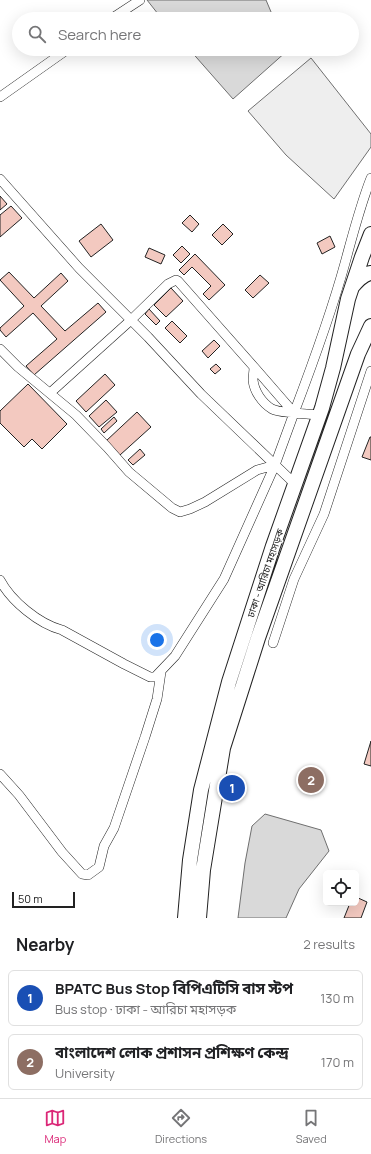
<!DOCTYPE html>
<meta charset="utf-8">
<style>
body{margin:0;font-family:Manrope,"Noto Sans Bengali",sans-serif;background:#f6f6f6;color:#202124}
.controls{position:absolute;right:12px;bottom:12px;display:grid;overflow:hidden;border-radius:6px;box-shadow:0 4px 16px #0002}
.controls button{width:36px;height:36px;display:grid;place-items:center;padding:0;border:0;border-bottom:1px solid #e0e0e0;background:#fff;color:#202124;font:20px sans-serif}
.scale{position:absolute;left:12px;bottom:10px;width:63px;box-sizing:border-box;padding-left:4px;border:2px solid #222;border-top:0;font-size:11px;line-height:14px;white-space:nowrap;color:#222;-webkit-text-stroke:3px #fff;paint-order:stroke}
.you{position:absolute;left:157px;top:640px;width:14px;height:14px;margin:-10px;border:3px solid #fff;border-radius:50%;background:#1a73e8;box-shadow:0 0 0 6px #1a73e833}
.badge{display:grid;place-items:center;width:26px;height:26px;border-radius:50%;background:#db2777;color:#fff;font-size:13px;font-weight:700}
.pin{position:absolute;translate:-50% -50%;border:2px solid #fff;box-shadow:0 1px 4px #0006}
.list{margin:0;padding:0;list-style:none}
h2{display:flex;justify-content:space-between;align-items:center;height:52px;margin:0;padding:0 16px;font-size:17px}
h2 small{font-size:13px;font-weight:400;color:#757577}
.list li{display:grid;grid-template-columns:26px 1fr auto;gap:12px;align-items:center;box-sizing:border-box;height:56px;margin:0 8px 8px;padding:0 8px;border:1px solid #e0e0e0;border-radius:6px}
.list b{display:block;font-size:15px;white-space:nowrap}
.list p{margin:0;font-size:13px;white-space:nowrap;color:#757577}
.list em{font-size:13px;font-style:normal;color:#757577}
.icon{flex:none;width:22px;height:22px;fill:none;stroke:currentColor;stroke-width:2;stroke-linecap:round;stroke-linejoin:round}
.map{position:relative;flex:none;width:371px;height:918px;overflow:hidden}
.search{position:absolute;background:#fff;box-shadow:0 4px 16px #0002;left:12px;right:12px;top:12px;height:44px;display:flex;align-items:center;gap:10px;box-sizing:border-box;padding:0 14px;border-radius:22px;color:#757577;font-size:15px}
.sheet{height:180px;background:#fff}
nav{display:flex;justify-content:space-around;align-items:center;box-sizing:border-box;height:56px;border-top:1px solid #e0e0e0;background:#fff;font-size:11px;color:#757577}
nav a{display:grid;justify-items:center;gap:2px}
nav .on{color:#db2777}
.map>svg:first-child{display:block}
.green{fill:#eee;stroke:#6f6f6f}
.water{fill:#d9d9d9;stroke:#6f6f6f}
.building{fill:#f3c9c0;stroke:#222}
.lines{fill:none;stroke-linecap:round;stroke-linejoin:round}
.minor-casing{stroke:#222;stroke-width:10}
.highway-casing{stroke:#222;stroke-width:16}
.minor{stroke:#fff;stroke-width:9}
.highway{stroke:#fff;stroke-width:14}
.labels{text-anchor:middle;stroke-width:3;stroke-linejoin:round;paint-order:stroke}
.street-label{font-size:10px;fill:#222;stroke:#fff}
</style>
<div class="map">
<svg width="371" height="918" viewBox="0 0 371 918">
<rect width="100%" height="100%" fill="#fff"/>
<path class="green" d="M311 58 371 134V147L334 199 286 155 248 111Z"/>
<path class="water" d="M147 0H266L274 19H162Z
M189 49H286L287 51 233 99Z
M265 814 321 830 329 851 299 889 286 918H238L245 863 252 826Z"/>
<path class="building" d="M0 196 7 204 0 210Z
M11 206 22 218 0 237V215Z
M190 215 199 224 192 232 182 223Z
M101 224 113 240 91 257 79 241Z
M223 224 233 234 222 245 212 235Z
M330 236 335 247 322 254 317 243Z
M182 246 190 254 181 263 173 255Z
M149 248 165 255 161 264 145 257Z
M195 254 225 285 209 300 203 294 211 286 192 267 184 275 179 270Z
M9 272 34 298 61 273 68 281 41 306 65 331 98 303 106 312 34 375 26 366 57 339 33 313 6 337 0 330V328L24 306 0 280Z
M260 275 269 283 253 298 245 290Z
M171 288 183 301 166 317 154 305Z
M149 309 160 321 156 325 145 314Z
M172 321 187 336 180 343 165 328Z
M214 340 220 346 208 358 202 351Z
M216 364 221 369 215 374 210 369Z
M105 374 115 385 86 412 76 401Z
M28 384 67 424 42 449 32 439 24 447 0 423V411Z
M106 400 117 412 99 427 89 416Z
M137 412 151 427 120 455 106 441Z
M114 417 117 421 104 433 101 429Z
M370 437H371V460L362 457Z
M140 449 145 455 133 465 128 460Z
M371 741V766L364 764Z
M356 897 367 902 361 918H344L350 903H356Z"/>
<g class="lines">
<g class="minor-casing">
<path id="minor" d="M111 19 140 0
M0 97 68 49
M0 179 79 268 148 337 201 394 295 484
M0 349 18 367 76 415 107 447 129 472 172 508 180 512 190 509 205 502 257 470 275 465
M254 367 294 413
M50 393 131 320 168 284 176 280 178 281 254 367C254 372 253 376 253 380 254 391 262 403 272 409 278 412 287 412 294 413
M319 415 294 413C313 363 331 314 345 263 353 234 360 206 371 178
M0 580C11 601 39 624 62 630L124 664 150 677H155L175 656 224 579 275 465 294 413
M273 643 294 579 324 514 371 371
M0 774 19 795 62 852 82 874 88 875 99 867 104 846 114 828 145 737 157 699 161 672"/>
</g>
<g class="highway-casing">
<path id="highway" d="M352 287C357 281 363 274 371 273
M185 918 190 860 201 790 229 682 273 546 322 408 333 368 348 299 362 257 371 234
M199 918 203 870 223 748 258 638 358 354 371 326"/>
</g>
<use href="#minor" class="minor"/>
<use href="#highway" class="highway"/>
</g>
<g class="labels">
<g class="street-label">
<text transform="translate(265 573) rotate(-71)" y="4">ঢাকা - আরিচা মহাসড়ক</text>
</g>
</g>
</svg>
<div class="controls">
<button><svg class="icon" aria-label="locate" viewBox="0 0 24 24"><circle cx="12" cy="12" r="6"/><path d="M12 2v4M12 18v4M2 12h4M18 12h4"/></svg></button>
</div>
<div class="scale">50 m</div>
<div class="you"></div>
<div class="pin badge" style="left:232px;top:788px;background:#1a4fb4">1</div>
<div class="pin badge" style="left:311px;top:780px;background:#8d6e63">2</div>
<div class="search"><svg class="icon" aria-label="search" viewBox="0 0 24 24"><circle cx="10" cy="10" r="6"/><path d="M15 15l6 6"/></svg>Search here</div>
</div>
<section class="sheet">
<h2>Nearby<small>2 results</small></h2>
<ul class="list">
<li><span class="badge" style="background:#1a4fb4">1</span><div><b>BPATC Bus Stop বিপিএটিসি বাস স্টপ</b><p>Bus stop · ঢাকা - আরিচা মহাসড়ক</p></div><em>130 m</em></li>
<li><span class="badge" style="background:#8d6e63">2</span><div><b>বাংলাদেশ লোক প্রশাসন প্রশিক্ষণ কেন্দ্র</b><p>University</p></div><em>170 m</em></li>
</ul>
</section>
<nav>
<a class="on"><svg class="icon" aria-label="map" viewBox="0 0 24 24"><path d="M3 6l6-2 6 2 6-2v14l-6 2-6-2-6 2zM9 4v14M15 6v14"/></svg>Map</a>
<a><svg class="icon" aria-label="directions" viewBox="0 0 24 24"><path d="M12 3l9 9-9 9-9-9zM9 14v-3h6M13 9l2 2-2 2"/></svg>Directions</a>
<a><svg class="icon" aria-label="saved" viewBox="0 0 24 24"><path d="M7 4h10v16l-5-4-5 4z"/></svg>Saved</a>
</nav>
